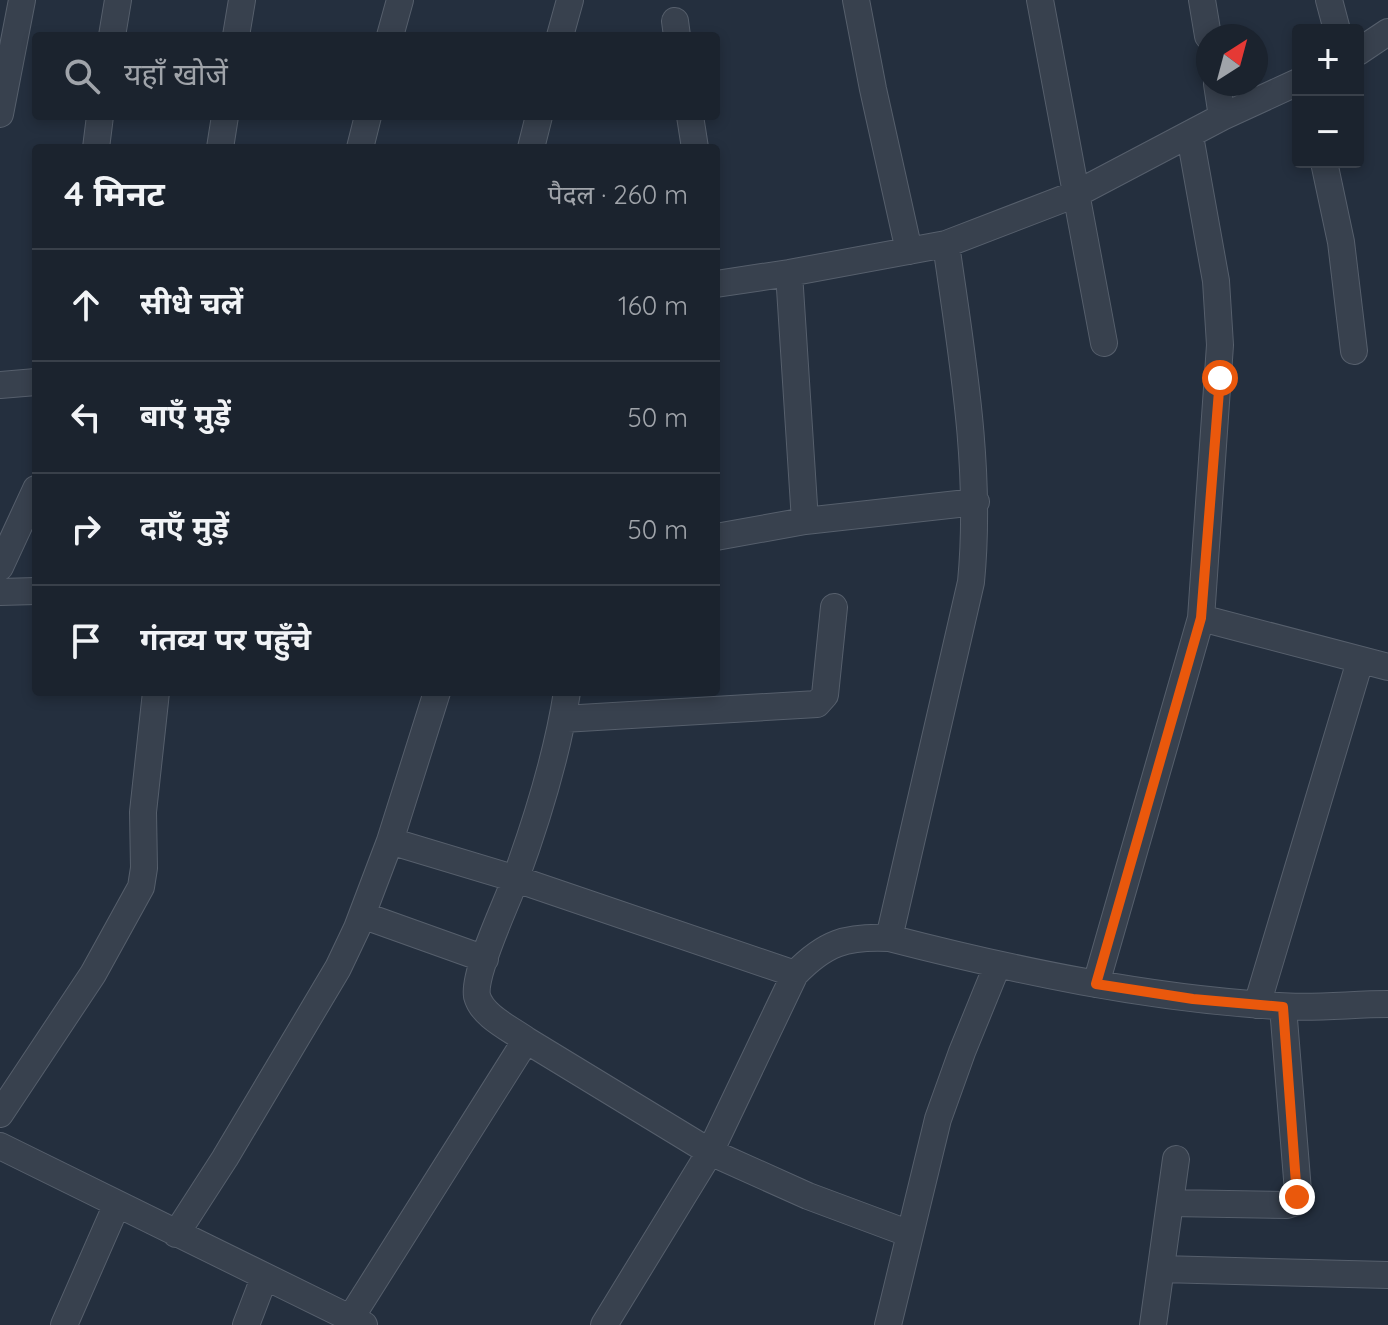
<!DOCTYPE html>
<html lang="hi">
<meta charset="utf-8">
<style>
body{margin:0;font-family:Quicksand,"Noto Sans Devanagari",sans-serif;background:#242b36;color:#f1f3f6}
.controls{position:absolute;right:24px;top:24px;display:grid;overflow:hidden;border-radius:8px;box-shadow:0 4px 12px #0003}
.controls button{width:72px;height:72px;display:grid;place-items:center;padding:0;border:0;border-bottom:2px solid #39404a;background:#1b232e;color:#f1f3f6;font:40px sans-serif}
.compass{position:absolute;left:1196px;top:24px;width:72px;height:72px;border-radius:50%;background:#1b232e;box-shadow:0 4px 12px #0003;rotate:36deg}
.stop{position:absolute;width:24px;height:24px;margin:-18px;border:6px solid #ea580c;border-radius:50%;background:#fff}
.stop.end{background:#ea580c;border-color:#fff;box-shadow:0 2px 8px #0008}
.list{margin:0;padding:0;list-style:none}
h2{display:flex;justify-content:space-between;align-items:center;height:104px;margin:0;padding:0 32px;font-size:34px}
h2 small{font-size:26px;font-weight:400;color:#a0a4aa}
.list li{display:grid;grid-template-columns:52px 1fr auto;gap:24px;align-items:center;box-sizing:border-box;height:112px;padding:0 32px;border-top:2px solid #39404a}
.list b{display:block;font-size:30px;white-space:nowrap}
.list em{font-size:26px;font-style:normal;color:#a0a4aa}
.icon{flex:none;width:44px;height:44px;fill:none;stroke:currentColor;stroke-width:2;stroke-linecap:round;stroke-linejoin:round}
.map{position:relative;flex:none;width:1388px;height:1325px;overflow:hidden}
.search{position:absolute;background:#1b232e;box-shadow:0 4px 12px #0003;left:32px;top:32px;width:688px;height:88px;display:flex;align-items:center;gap:20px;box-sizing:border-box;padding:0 28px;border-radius:8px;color:#a0a4aa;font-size:30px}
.panel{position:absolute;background:#1b232e;box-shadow:0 4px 12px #0003;left:32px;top:144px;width:688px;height:552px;border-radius:8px}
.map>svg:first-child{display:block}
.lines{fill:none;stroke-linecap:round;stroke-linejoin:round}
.minor-casing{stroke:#565f6c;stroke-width:28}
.minor{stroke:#38414e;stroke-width:26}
.route{stroke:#ea580c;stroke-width:10}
</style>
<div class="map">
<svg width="1388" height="1325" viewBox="0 0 1388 1325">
<rect width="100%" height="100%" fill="#242f3e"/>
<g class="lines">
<g class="minor-casing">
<path id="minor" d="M856 0 873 89 909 251
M1040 0 1104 343
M1202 0 1208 36
M1329 0 1337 30
M675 21 677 36
M112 36 118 0
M236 36 242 0
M390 36 400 0
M560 36 570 0
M1358 52 1388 32
M1217 84 1222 117
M0 114 22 0
M690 116 695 148
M96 148 100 116
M220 148 225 116
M360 148 368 116
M531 148 539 116
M1324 162 1341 242 1354 351
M946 244C962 357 982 468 971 582L889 938C1017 971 1146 998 1278 1006 1314 1009 1352 1004 1388 1004
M789 273 805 521
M716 284 789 273 946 244 1076 194 1222 117 1298 82
M0 385 36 382
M716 537 805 521 976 502
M0 567 36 489
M0 592 36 591
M1201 618 1388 667
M563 719 817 704 825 695 834 607
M390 841 437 692
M362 915 485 959
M1096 984 1201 618 1220 345 1216 281 1190 136
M1257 1005 1360 661
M526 1040C511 1029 482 1016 477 996 473 973 506 905 515 880 537 820 557 756 567 692
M0 1114 93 974 141 887 144 868 143 812 156 692
M0 1146 364 1325
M1170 1203 1287 1205 1296 1202 1298 1191 1283 1007
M176 1234 225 1158 338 968 357 928 390 841 516 879 795 974
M1161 1269 1388 1275
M350 1319 526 1040 710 1152 808 1196 910 1234
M64 1325 117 1204
M246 1325 264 1278
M604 1325 710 1152 795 974C825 943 846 936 889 938
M888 1325 938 1119 962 1052 997 966
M1153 1325 1176 1159"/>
</g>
<use href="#minor" class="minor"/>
</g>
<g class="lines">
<path class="route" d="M1220 378 1201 618 1096 984 1193 999 1283 1007 1297 1197"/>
</g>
</svg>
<div class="controls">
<button>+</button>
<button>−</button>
</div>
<svg class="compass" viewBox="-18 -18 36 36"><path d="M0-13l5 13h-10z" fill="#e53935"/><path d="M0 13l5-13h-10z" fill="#a0a4aa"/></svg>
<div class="stop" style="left:1220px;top:378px"></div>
<div class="stop end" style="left:1297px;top:1197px"></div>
<div class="search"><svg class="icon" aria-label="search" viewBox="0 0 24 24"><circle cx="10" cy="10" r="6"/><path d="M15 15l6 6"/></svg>यहाँ खोजें</div>
<section class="panel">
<h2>4 मिनट<small>पैदल · 260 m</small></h2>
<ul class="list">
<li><svg class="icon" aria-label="ahead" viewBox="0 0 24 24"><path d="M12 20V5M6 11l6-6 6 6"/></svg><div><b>सीधे चलें</b></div><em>160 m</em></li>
<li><svg class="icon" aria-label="left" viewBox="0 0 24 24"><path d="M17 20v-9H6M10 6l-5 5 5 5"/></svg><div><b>बाएँ मुड़ें</b></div><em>50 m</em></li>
<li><svg class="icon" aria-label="right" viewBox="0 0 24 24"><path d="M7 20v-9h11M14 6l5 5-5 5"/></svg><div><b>दाएँ मुड़ें</b></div><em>50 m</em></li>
<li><svg class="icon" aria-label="arrive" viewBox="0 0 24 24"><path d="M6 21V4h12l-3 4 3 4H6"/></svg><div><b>गंतव्य पर पहुँचे</b></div></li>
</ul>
</section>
</div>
